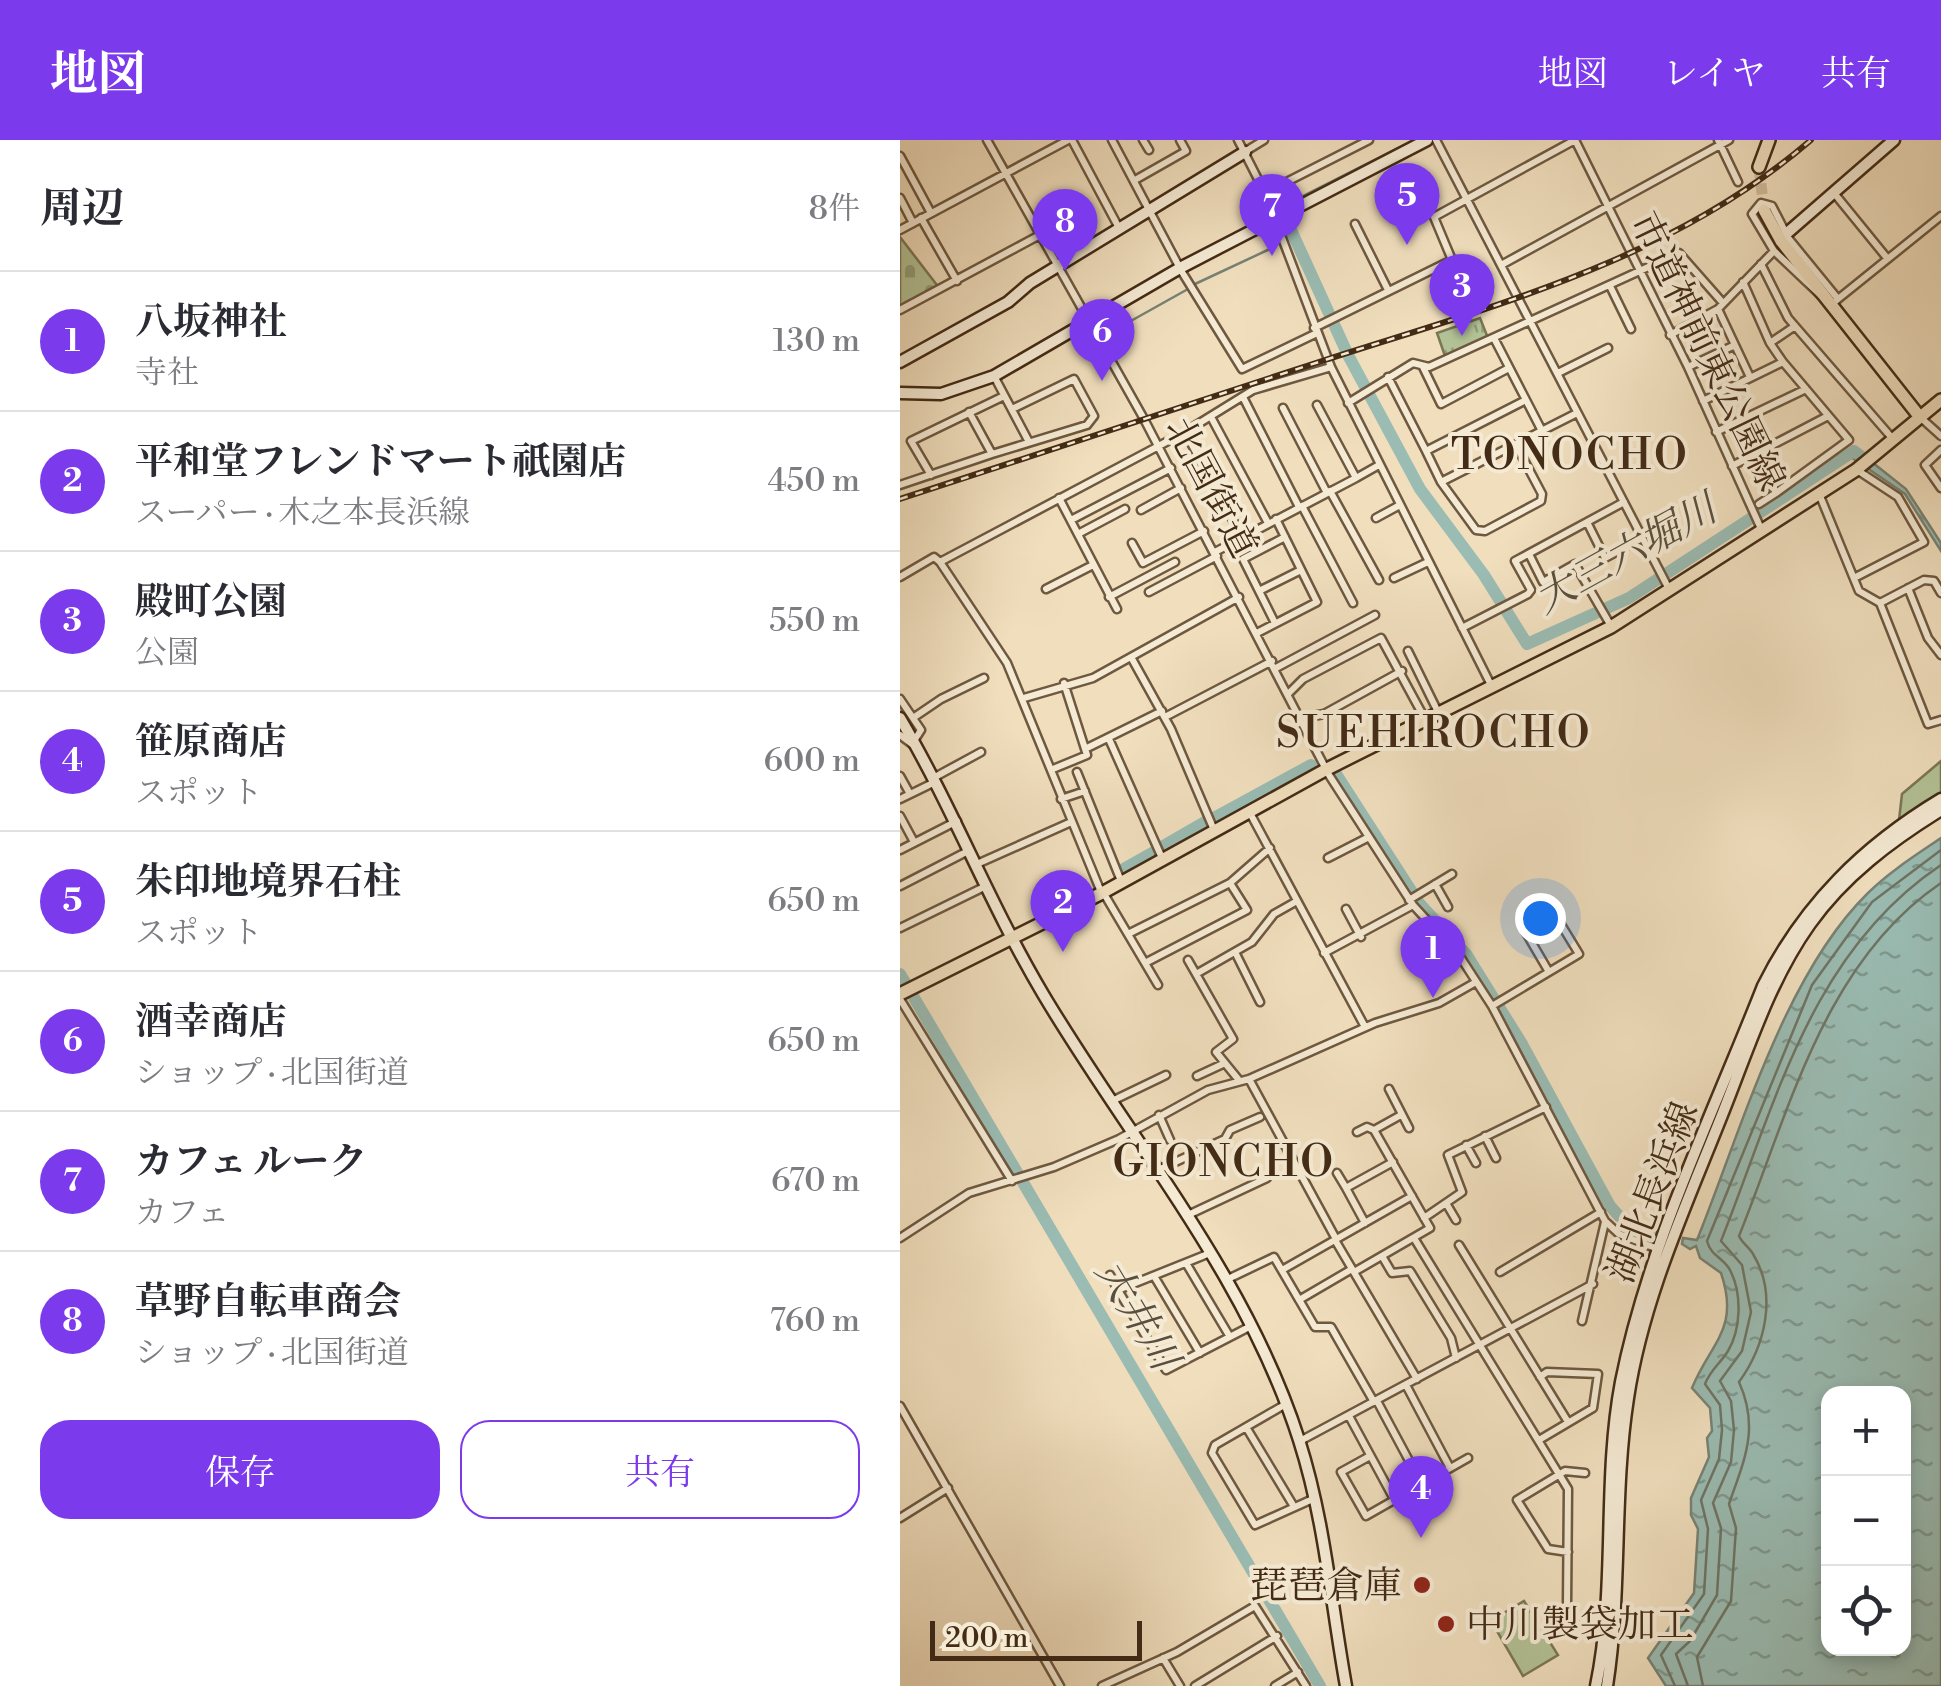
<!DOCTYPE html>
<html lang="ja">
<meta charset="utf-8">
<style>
body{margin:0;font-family:"Libre Bodoni","Noto Serif JP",serif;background:#f7f7f7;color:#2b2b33}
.controls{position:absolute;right:30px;bottom:30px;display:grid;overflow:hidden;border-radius:20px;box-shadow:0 5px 15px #0003}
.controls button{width:90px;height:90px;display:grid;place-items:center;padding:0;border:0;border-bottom:2px solid #e1e1e2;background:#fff;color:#2b2b33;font:50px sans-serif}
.scale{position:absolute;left:30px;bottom:25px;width:212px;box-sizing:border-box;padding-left:10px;border:5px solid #432b15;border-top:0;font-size:28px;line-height:35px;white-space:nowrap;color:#432b15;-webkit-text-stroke:8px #f5ead4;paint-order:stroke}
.you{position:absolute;left:640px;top:778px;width:35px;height:35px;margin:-25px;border:8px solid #fff;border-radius:50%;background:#1a73e8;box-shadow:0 0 0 15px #1a73e833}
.badge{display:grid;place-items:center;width:65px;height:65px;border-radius:50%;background:#7c3aed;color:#fff;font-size:32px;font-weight:700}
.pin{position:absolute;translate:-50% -82px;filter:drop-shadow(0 2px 5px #0008)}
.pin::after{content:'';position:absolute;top:52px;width:35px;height:30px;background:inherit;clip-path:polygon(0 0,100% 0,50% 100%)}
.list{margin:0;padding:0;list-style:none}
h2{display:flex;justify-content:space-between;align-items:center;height:130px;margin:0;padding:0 40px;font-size:42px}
h2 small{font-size:32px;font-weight:400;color:#7c7c81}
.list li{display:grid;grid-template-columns:65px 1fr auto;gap:30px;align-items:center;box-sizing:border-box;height:140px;padding:0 40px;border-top:2px solid #e1e1e2}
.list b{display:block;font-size:38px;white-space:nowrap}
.list p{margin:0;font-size:32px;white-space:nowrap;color:#7c7c81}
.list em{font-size:32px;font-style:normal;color:#7c7c81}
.actions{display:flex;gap:20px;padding:30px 40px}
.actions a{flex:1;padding:22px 0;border:2px solid #7c3aed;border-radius:30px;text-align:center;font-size:35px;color:#7c3aed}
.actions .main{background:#7c3aed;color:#fff}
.icon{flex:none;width:55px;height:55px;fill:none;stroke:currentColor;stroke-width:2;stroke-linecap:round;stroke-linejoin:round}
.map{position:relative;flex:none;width:1041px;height:1546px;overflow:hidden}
header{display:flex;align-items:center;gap:60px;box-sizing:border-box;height:140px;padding:0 50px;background:#7c3aed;color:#fff}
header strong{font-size:48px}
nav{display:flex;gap:55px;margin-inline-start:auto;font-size:35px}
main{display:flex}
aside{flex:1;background:#fff}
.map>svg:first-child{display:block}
.grass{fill:#b3c296;stroke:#7b7656;stroke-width:2.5}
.cemetery{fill:url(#cemetery-stones);stroke:#7b7656;stroke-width:2.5}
.park{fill:url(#park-tufts);stroke:#7b7656;stroke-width:2.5}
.water{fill:url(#water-ripples);stroke:#778274;stroke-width:2.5;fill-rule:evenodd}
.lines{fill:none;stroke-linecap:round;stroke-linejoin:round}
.shore{stroke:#6e7464;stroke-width:2.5}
.stream{stroke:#778274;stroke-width:2.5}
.river{stroke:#9abcb3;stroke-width:12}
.primary-tunnel{stroke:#cdba9b;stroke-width:11;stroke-dasharray:11 5.5;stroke-linecap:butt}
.street-casing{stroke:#6e583f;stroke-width:11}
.secondary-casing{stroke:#432b15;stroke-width:15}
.primary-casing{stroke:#432b15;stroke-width:16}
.street{stroke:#f5ead4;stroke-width:6}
.secondary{stroke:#f5ead4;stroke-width:10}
.primary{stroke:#f0debd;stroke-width:11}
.rail-casing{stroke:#432b15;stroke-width:6}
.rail{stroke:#f5ead4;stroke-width:2.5;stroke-dasharray:8;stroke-linecap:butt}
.poi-dot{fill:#8f2418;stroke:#f5ead4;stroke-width:4}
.labels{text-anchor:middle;stroke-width:8;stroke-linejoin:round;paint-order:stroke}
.street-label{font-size:38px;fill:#432b15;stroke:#f5ead4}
.poi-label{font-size:38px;fill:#432b15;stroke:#f5ead4;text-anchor:end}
.water-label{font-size:40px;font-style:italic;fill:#594f3c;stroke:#f5ead4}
.quarter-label{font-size:42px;letter-spacing:2.5px;fill:#432b15;stroke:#f5ead4}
</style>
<header>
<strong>地図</strong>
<nav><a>地図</a><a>レイヤ</a><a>共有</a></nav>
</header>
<main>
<aside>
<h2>周辺<small>8件</small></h2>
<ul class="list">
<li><span class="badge">1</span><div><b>八坂神社</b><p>寺社</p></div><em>130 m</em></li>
<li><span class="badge">2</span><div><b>平和堂フレンドマート祇園店</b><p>スーパー · 木之本長浜線</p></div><em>450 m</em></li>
<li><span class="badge">3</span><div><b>殿町公園</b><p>公園</p></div><em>550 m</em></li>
<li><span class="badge">4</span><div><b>笹原商店</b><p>スポット</p></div><em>600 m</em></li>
<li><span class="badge">5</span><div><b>朱印地境界石柱</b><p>スポット</p></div><em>650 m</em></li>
<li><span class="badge">6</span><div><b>酒幸商店</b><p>ショップ · 北国街道</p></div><em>650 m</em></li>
<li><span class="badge">7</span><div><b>カフェ ルーク</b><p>カフェ</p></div><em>670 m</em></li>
<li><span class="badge">8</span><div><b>草野自転車商会</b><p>ショップ · 北国街道</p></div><em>760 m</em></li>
</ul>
<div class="actions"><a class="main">保存</a><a>共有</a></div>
</aside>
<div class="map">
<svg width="1041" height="1546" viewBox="0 0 1041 1546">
<defs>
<pattern id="cemetery-stones" width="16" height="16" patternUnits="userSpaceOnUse" patternTransform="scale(2.5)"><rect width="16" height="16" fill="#b3c296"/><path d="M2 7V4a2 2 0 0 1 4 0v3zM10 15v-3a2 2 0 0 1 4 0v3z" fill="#939e79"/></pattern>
<pattern id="park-tufts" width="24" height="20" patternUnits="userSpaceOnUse" patternTransform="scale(2.5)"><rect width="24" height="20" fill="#b3c296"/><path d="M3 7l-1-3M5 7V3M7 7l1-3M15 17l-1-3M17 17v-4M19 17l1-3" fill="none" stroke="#939e79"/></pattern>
<pattern id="water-ripples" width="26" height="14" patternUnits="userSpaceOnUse" patternTransform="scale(2.5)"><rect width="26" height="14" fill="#9abcb3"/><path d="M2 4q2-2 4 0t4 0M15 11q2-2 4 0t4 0" fill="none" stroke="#7f9990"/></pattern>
</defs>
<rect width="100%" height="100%" fill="#f0debd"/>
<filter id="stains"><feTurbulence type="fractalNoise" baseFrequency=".002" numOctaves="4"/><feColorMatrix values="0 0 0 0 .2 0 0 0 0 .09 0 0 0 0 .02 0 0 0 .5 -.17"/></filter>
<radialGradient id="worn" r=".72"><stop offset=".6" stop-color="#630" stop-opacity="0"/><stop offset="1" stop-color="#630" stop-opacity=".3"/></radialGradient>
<path class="grass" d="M624 1461 658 1515 623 1536 594 1486 599 1476Z"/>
<path class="cemetery" d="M0 97 40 149 0 169Z"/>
<path class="park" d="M580 178 588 198 545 216 537 193Z
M1041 621V654L999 680 1002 654Z"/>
<path class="water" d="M953 307 1006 349 1041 403V411L1005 354 945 313Z
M1041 698V1546H766L748 1518 794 1453 798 1389 791 1375V1358L809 1317 807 1298 812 1291 810 1268 792 1248C811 1202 840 1189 821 1133L800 1118 796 1106 790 1109 782 1104 783 1098 797 1100C841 991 884 835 968 753 989 732 1016 715 1041 698ZM928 1254H1004V1508H928Z"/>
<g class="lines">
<path class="shore" d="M775 1546 761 1515 804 1454 808 1389 801 1360 819 1319 822 1290 820 1265 805 1244C811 1229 820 1224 828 1211 841 1189 842 1155 831 1132 825 1118 811 1117 807 1101L912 845 972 762 1041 710
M788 1546 776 1514 790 1501 817 1455 821 1388 813 1363 831 1322 834 1290 831 1261 820 1241 842 1211 851 1172 842 1125 821 1101C876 962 911 812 1041 725
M803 1546 797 1517 831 1461 836 1388 829 1364C844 1320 860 1289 839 1242 865 1206 878 1155 853 1114 849 1107 842 1103 839 1096 889 972 924 822 1041 743"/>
<path class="stream" d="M350 15 365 45
M371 54 380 70
M379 68 514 0
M295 144 372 108
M204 196 288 149"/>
<path class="river" d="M386 79 448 215 520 349 584 435 627 504 729 458 954 311 962 317
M436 634 519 763 566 814 622 904 710 1066 719 1076 754 1092
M312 679 411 625
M260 708 305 682
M220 731 254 712
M0 834 420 1546"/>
<path class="primary-tunnel" d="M859 27 864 70"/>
<g class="street-casing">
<path id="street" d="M87 0 244 279 429 635 513 765 559 815 592 866 705 1081 719 1094 758 1109
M172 0 219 88
M212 0 282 132 342 229 417 193
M243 0 249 10
M338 0 365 53 431 227 591 545
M536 0 770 451
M675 0 788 227 862 391
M818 0 838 42
M346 11 364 0
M0 16 31 73
M235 40 286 11 280 0
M365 53 469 0
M934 53 987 118
M0 58 13 83
M21 78 57 141
M455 84 488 150
M0 90 168 0
M603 124 829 0
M861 124 888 178 992 298
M843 142 870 203
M710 146 731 189
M938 159 1041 76
M818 169 850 237
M0 170 138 96
M414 188 552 120 534 77 675 0
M770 195 818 169 874 111 852 74 861 63 872 66 889 99 938 159 931 165 874 111
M595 200 642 291
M523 227 541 264 609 228
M788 227 835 205
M658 233 708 208
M94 236 129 302
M488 237 526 311
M343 257 399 367
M803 261 883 222 870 203 895 186
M448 263 513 223 529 227 779 113 823 163
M417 265 456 338 479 325
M383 268 427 353
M311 277 368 383
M1020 277 1041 296
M816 292 906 249
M616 305 642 354 641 361 585 391 576 390 541 342 526 311 626 260
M1041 310 1025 325 1041 348
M92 314 187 285 194 276 174 239 112 269
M857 315 876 353 949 300 883 222
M832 326 928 276
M31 335 11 301 104 256
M541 342 677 273
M0 345 92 314 69 272
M430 351 479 440
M920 356 959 451 980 463 1028 584 1041 580
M159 358 217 469
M859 364 876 353
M402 366 453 463
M241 370 281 348
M476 378 500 365
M171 380 271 328
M687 382 705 418 742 398
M178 394 225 369
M342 397 285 292 353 250 431 227
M232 403 243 423 304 391
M315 412 456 338
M629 414 643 442 675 424 711 486
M40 422 107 523 201 752
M0 437 34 417 40 422 285 292
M494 438 528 422
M954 438 1024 402 998 357 957 330
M1008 448 1028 498 1041 515
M146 449 193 425
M359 451 401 430
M249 452 317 416
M209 457 275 422
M980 463 1024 440 1034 441 1041 453
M375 483 343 419 385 397
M562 488 628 454 631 450 615 421 724 362
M357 493 417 462 376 379
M508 511 538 572
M231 517 271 589 314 690
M376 528 475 475
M389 553 403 539 481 498 525 579
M124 558 193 538 339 457
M0 559 21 590 12 604 0 595
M265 577 372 521
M13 578 41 559 84 538
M402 578 424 574 502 531
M209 599 262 718
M185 609 262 571
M153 629 187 615 164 543
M177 632 221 741
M0 636 10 654
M35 637 81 612
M0 659 35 642
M161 659 185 651
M350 673 465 887
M0 676 14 702
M0 710 57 681
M428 718 469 697
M77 724 169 683
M330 743 370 708
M535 744 548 767
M0 746 70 710
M203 752 258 845
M509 760 552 734
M446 769 461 797
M0 788 86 746
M228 794 330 743 347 770 245 823
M335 812 360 862
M424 813 513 765
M288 820 296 834
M0 859 112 1041
M592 866 679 814 654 773 626 785 625 791 649 832
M297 936 325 923
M338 939 316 912 333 899 296 834 352 802 374 774 397 761
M349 939 436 1099
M489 949 509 988
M212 961 266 935
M259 975 270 1000
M457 992 467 987 474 990
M585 996 596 1018
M566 1005 576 1023
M258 1030 325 999 330 990 360 977
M437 1033 446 1048
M546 1063 556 1080
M288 1075 367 1038
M524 1078 562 1052 548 1015 646 967
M465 1083 446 1048 493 1022
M0 1098 69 1053 154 1027 219 999 308 950 349 939 475 883 539 863 576 842
M514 1098 668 1349 667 1466 677 1483
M435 1100 517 1239
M559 1105 668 1282
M310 1113 218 1150 266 1230 351 1186
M482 1116 492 1133 510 1131 551 1198 556 1218
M286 1123 330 1197
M382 1130 512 1056
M454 1132 530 1088 474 990 501 975
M600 1132 701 1072
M210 1135 218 1150
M254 1136 300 1213
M328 1139 374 1117 415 1187H431L474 1262
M399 1160 452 1129
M682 1181 705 1082
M506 1245 550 1328
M477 1261 521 1343
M386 1264 315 1305 312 1313 355 1385 415 1358
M0 1266 160 1546
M449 1276 494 1359
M346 1287 393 1365
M639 1300 693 1268 698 1234 647 1232 640 1237
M400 1301 693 1144
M470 1316 441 1332 466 1376 568 1318
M0 1378 48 1348
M668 1412 648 1409 617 1360 665 1331 685 1333
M263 1518 280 1546
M202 1546 277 1512 355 1466 406 1546
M295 1546 377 1496
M375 1546 398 1532"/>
</g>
<g class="secondary-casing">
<path id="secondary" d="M886 94 994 0
M0 222 108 162 130 143 345 12
M0 253 41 254 94 236 280 128 527 0
M0 578C53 668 90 765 143 854 231 1002 346 1134 399 1300 425 1381 431 1463 446 1546
M696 1546C717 1445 702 1343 721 1242 748 1105 813 974 863 846 904 764 963 706 1041 659
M707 1546C722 1450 713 1354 728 1258 743 1158 787 1064 824 970 849 907 870 840 910 784 944 736 991 701 1041 670"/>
</g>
<g class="primary-casing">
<path id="primary" d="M859 27 869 0
M864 70 881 101 1019 276
M0 854 202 753 427 629 711 487 956 330 1041 260"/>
</g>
<use href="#street" class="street"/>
<use href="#secondary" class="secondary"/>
<use href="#primary" class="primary"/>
<g class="rail-casing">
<path id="rail" d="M0 359C142 313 283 266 425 220 596 165 772 120 911 0"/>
</g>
<use href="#rail" class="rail"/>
</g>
<g class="poi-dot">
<circle cx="522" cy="1445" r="10"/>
<circle cx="546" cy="1484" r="10"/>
</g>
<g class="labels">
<g class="street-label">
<text transform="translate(808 211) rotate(64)" y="13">市道神前東公園線</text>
<text transform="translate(312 347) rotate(62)" y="13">北国街道</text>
<text transform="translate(752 1052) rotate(-69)" y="13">湖北長浜線</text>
</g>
<g class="poi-label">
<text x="502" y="1458">琵琶倉庫</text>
<text x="566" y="1497" text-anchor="start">中川製袋加工</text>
</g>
<g class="water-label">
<text transform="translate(725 413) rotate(-29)" y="14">大三六堀川</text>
<text transform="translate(238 1174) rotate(59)" y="14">大井川</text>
</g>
<g class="quarter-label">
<text x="670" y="329">TONOCHO</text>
<text x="534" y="607">SUEHIROCHO</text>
<text x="324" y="1036">GIONCHO</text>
</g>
</g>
<rect width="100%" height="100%" filter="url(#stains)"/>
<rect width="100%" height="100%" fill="url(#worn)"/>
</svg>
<div class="controls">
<button>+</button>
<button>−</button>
<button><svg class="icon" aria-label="locate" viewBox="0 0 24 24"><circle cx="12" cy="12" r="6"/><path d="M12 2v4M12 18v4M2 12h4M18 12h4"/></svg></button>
</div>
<div class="scale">200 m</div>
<div class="you"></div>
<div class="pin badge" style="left:533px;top:858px">1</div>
<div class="pin badge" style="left:163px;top:812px">2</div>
<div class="pin badge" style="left:562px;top:196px">3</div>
<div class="pin badge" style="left:521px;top:1398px">4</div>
<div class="pin badge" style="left:507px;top:105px">5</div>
<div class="pin badge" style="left:202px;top:241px">6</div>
<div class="pin badge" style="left:372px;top:116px">7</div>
<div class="pin badge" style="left:165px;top:131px">8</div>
</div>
</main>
